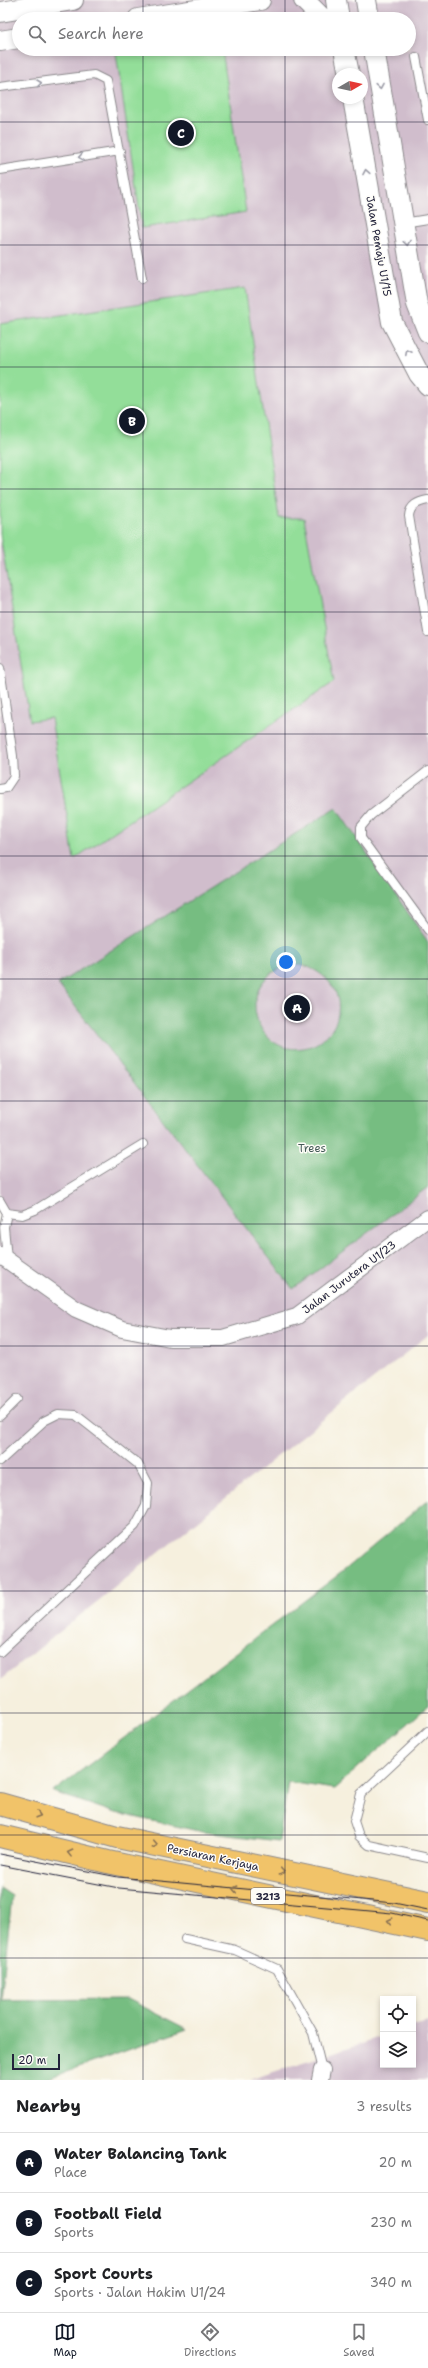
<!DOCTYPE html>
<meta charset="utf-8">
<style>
body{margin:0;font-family:"Shantell Sans",sans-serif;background:#f6f6f6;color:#202124}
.controls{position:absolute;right:12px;bottom:12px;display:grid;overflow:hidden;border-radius:0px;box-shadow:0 2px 6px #0003}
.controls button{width:36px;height:36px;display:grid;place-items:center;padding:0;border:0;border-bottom:1px solid #e0e0e0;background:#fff;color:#202124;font:20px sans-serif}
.compass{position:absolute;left:332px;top:68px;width:36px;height:36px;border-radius:50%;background:#fff;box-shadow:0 2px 6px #0003;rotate:81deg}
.scale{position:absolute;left:12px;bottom:10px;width:48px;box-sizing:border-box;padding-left:4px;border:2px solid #22223b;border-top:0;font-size:11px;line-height:14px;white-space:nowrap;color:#22223b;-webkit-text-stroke:3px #fdfcf7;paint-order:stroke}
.you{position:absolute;left:286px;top:962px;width:14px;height:14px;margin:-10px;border:3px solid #fff;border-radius:50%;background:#1a73e8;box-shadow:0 0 0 6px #1a73e833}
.badge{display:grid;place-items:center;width:26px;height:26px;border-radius:50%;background:#111827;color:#fff;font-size:13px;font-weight:700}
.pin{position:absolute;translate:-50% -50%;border:2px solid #fff;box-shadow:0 1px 4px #0006}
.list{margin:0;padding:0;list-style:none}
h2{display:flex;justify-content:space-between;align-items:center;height:52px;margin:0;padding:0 16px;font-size:17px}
h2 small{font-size:13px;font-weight:400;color:#757577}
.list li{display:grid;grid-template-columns:26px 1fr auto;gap:12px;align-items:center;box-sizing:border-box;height:60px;padding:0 16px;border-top:1px solid #e0e0e0}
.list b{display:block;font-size:15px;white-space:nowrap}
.list p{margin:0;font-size:13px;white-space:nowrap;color:#757577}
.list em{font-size:13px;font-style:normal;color:#757577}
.icon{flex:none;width:22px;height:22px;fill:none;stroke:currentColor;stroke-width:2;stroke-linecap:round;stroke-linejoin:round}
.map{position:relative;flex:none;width:428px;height:2080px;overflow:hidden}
.search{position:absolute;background:#fff;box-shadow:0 2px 6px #0003;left:12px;right:12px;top:12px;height:44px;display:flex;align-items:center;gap:10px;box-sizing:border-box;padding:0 14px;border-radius:22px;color:#757577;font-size:15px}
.sheet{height:232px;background:#fff}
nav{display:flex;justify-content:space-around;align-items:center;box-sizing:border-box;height:56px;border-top:1px solid #e0e0e0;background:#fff;font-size:11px;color:#757577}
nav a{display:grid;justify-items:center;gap:2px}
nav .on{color:#111827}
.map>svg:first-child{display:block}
.industrial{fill:#d0bdcc;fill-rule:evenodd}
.green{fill:#93de99;stroke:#5a806a}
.forest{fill:#76bd81;stroke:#4c705e;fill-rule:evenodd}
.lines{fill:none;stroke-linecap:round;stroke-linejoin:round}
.service-casing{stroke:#8c898c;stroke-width:10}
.minor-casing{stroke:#8c898c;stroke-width:18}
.tertiary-casing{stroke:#8c898c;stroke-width:22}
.primary-casing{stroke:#8c898c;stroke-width:24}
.service{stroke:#fff;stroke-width:8}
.minor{stroke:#fff;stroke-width:16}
.tertiary{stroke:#fff;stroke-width:20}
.primary{stroke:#f1c369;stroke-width:22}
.tram{stroke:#22223b;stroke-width:1}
.oneway{stroke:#9c9ca7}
.oneway2{stroke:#8a7252}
.grid{fill:none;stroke:#22223b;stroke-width:1;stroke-opacity:0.55}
.labels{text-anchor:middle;stroke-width:3;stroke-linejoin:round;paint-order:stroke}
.shield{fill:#fdfcf7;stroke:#646373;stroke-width:1}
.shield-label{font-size:10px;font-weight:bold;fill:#22223b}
.street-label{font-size:11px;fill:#22223b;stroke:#fdfcf7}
.park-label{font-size:11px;fill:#445a57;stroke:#fdfcf7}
</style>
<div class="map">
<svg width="428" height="2080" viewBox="0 0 428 2080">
<rect width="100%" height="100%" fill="#fdfcf7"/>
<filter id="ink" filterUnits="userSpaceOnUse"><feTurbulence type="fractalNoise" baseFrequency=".025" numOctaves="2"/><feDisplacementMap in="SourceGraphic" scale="8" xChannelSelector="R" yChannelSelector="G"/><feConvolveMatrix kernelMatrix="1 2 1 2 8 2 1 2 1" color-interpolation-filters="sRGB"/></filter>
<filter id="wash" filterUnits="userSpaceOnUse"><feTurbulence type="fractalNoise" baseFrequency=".012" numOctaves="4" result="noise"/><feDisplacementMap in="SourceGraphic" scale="16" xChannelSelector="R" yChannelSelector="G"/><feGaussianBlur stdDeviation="0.9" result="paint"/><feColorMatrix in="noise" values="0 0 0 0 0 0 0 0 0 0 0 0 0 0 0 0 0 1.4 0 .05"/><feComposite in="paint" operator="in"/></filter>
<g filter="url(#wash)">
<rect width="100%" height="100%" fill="#f6f0de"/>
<path class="industrial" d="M0 0H428V1335L0 1680ZM19 19H409V49H19ZM338 74H362V98H338Z
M428 2022V2080H249L383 2036V2065H413V2026Z"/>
<path class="green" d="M142 49H222L246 212 142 228 116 53Z
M245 288 279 518H304L334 682 74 859 51 718 30 721 0 534V324Z"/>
<path class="forest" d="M336 808 428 942V1187L293 1289 58 984ZM299 964C327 971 347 995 335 1024 330 1035 319 1044 308 1047 252 1062 228 972 299 964Z
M428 1500V1706L334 1789 288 1782 279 1841 203 1832 116 1813 53 1792 346 1569Z
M0 1888 12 1896 1 2000 128 1999 187 2029 44 2080H0Z"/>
</g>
<g filter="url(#ink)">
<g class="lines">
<g class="service-casing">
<path id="service" d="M416 57 428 120
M0 87 94 75 106 81 142 278
M0 170 120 151
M403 223 428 219
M428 500C418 502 410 505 409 516L428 632
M0 668 13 756 14 776 6 788 0 789
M428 771 371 815 361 827V838L428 930
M0 1201 7 1213 22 1215 35 1210 143 1144
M7 1259 4 1227 7 1213
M0 1416 17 1399
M0 1461 44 1421 58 1414 76 1415 138 1464 148 1483 146 1506 135 1526 0 1652
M428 1731 361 1794 354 1821 359 1836 369 1845 428 1858
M185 1939 235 1950 277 1969 313 2033 322 2070"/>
</g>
<g class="minor-casing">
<path id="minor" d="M0 1255 76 1309 122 1329 170 1338H223L297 1316 428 1218
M320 2080 322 2070"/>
</g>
<g class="tertiary-casing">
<path id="tertiary" d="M304 0 323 19
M336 0 339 19
M366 0 369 19
M0 12 73 0
M138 19 260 0
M0 41 19 38
M344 49 349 74
M374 49 417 304 428 332
M353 98 392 322 419 374 428 385"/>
</g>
<g class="primary-casing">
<path id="primary" d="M0 1804 117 1837 428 1902
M0 1836 108 1862 428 1930"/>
</g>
<use href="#service" class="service"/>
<use href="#minor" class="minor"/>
<use href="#tertiary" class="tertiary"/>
<use href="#primary" class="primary"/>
<path class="tram" d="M0 1854 118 1877 394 1903 428 1910
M0 1865 119 1888 392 1913 428 1921"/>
</g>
<defs><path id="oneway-chevron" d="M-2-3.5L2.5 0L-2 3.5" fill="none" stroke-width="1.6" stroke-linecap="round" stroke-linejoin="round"/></defs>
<g class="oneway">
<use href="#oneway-chevron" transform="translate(39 83) rotate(-7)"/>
<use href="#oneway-chevron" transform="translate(380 87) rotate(80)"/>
<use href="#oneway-chevron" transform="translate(81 157) rotate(171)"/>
<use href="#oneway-chevron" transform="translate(366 172) rotate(-100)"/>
<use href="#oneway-chevron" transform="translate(407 243) rotate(80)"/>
<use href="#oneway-chevron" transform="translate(408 352) rotate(-117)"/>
</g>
<g class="oneway2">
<use href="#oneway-chevron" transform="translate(38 1815) rotate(16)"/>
<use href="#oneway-chevron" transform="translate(155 1845) rotate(12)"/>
<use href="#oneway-chevron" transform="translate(70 1853) rotate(-166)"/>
<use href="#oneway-chevron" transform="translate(282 1872) rotate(12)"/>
<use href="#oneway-chevron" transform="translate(235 1889) rotate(-168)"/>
<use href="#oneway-chevron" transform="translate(390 1921) rotate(-168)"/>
</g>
</g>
<path class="grid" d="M143 0V19M285 0V19M143 49V2080M285 49V2080M0 122H428M0 245H428M0 367H428M0 489H428M0 612H428M0 734H428M0 856H428M0 979H428M0 1101H428M0 1224H428M0 1346H428M0 1468H428M0 1591H428M0 1713H428M0 1835H428M0 1958H428"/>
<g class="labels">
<rect class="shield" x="251" y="1888" width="34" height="16" rx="3"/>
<g class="shield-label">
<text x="268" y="1900">3213</text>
</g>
<g class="street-label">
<text transform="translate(379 246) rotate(80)" y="4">Jalan Pemaju U1/15</text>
<text transform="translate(349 1277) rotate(-37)" y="4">Jalan Jurutera U1/23</text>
<text transform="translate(213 1857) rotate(12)" y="4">Persiaran Kerjaya</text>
</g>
<g class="park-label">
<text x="312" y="1152">Trees</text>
</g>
</g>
</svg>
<div class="controls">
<button><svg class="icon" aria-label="locate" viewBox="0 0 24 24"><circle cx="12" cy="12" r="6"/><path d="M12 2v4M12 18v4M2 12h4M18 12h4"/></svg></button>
<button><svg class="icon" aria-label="layers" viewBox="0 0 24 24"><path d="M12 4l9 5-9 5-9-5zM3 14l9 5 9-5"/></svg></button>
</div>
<svg class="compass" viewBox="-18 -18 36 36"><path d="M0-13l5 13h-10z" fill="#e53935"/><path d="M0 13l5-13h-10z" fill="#757577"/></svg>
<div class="scale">20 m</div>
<div class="you"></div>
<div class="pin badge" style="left:297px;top:1008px">A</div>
<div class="pin badge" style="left:132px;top:421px">B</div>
<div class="pin badge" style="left:181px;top:133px">C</div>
<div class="search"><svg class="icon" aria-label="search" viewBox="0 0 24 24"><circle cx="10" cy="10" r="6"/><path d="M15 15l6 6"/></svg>Search here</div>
</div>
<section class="sheet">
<h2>Nearby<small>3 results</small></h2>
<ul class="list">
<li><span class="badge">A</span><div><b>Water Balancing Tank</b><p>Place</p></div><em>20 m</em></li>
<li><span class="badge">B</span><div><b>Football Field</b><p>Sports</p></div><em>230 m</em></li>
<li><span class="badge">C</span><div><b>Sport Courts</b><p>Sports · Jalan Hakim U1/24</p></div><em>340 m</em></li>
</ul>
</section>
<nav>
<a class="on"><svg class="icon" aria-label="map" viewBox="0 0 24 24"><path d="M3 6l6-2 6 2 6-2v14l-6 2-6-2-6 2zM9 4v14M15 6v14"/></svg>Map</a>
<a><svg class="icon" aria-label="directions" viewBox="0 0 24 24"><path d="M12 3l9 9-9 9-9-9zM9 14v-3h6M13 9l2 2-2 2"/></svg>Directions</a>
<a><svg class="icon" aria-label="saved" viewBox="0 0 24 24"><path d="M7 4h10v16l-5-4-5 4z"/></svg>Saved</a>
</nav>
